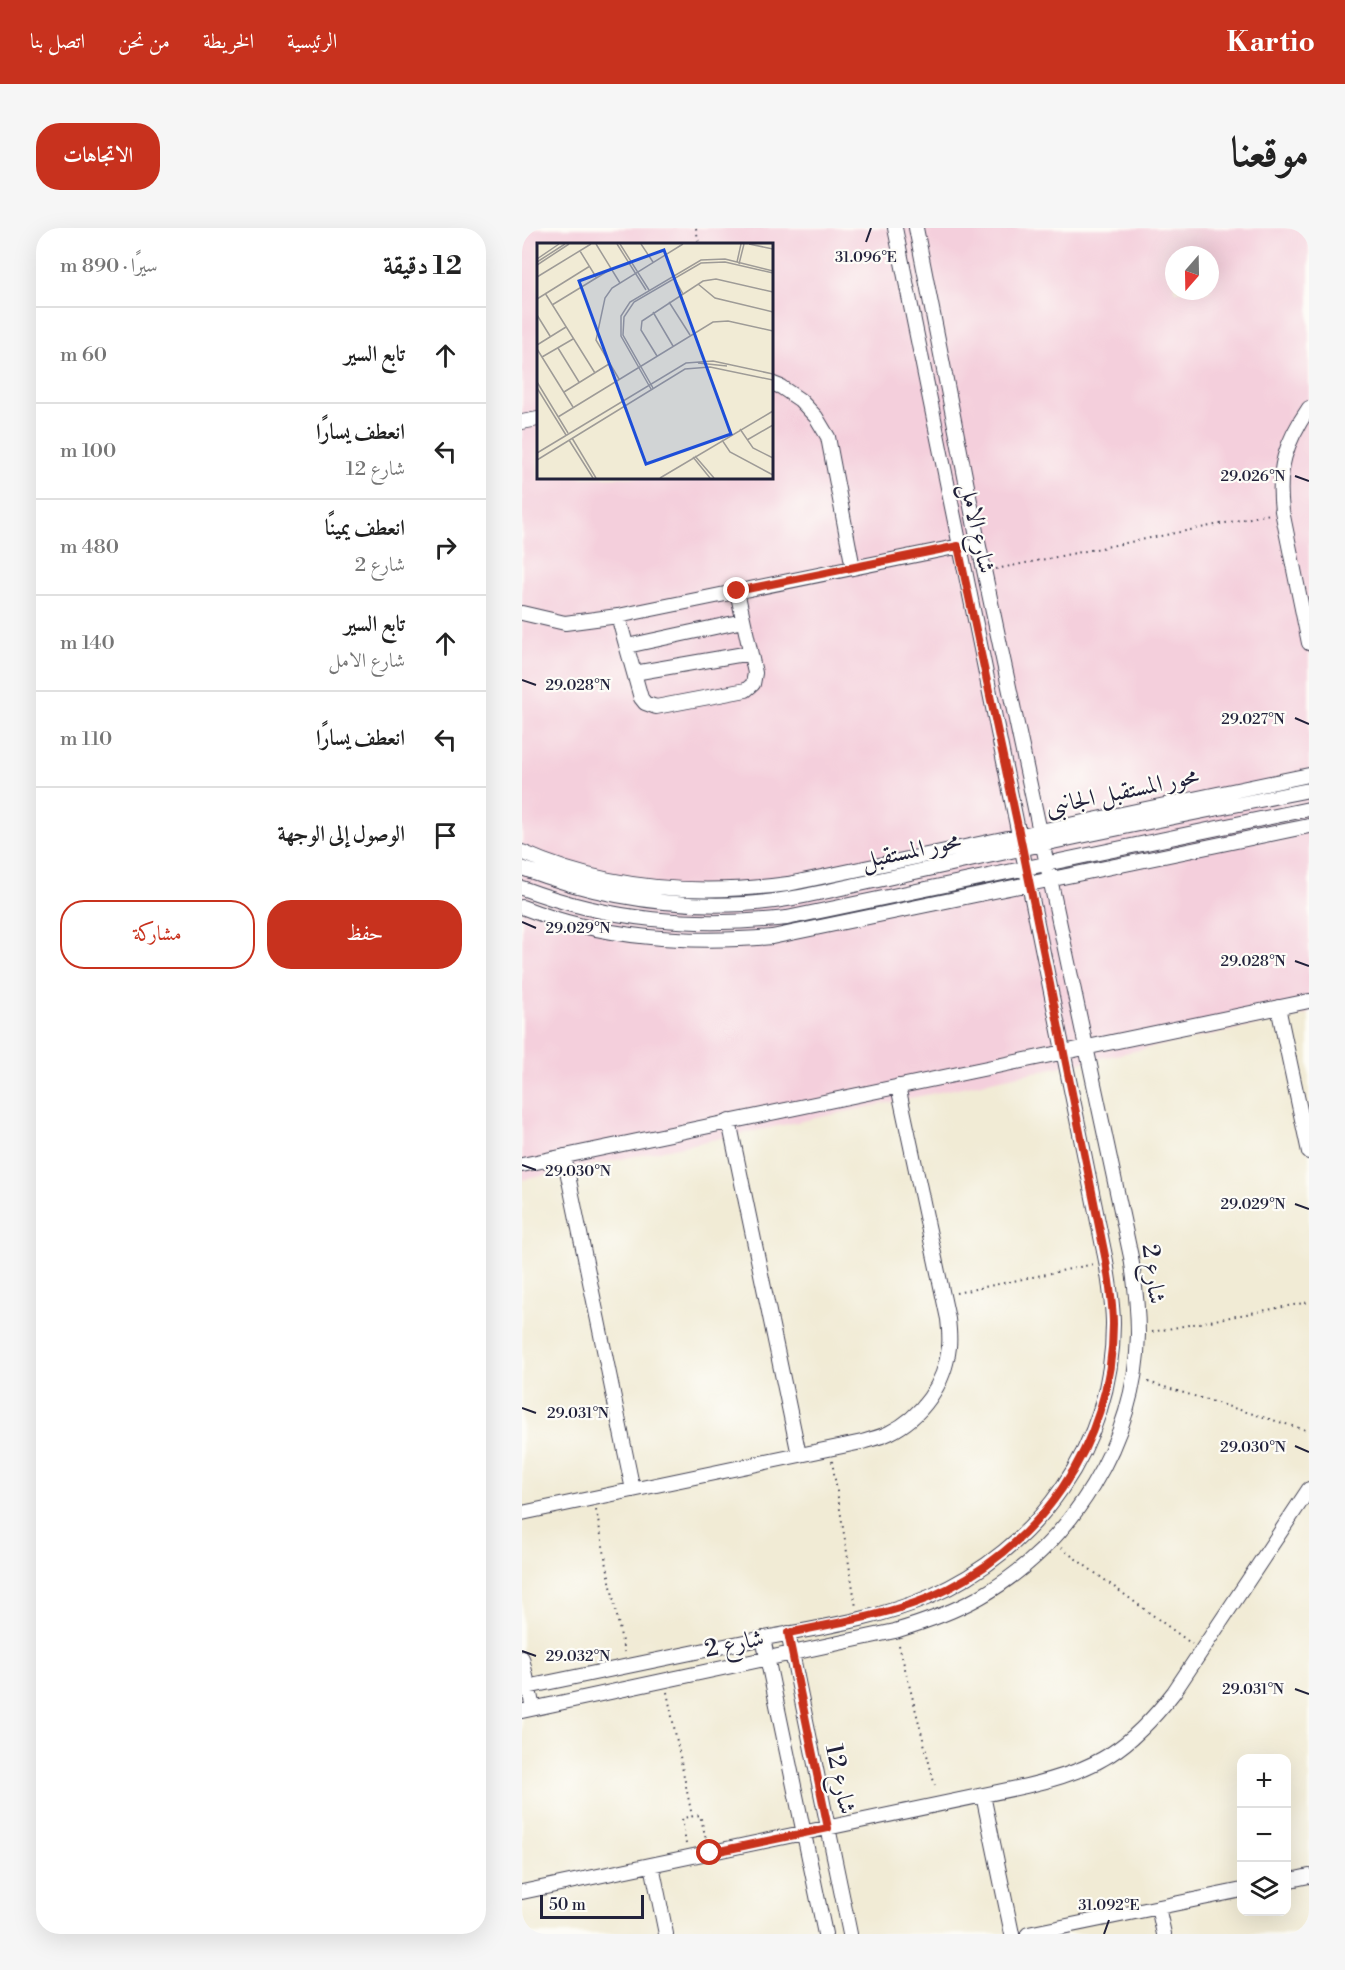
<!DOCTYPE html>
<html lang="ar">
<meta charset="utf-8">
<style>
body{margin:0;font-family:"Libre Bodoni",Amiri,serif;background:#f6f6f6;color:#222;direction:rtl}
.controls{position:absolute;right:18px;bottom:18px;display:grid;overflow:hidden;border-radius:12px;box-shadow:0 6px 24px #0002}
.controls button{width:54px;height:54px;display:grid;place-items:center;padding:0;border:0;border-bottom:2px solid #e0e0e0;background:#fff;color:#222;font:30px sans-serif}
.compass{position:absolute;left:643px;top:18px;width:54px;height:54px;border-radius:50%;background:#fff;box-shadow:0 6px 24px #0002;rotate:200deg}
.scale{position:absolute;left:18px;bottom:15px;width:104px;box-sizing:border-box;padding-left:6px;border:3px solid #22223b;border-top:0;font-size:16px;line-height:21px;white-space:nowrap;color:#22223b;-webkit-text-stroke:4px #fdfcf7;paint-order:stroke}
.stop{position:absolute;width:18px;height:18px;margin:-14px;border:4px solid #c8321e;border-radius:50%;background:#fff}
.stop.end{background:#c8321e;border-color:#fff;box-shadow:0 2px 6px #0008}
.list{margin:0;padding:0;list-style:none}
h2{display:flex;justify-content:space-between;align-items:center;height:78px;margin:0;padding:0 24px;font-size:26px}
h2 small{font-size:20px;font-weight:400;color:#767676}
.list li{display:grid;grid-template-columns:39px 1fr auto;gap:18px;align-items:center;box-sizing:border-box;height:96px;padding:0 24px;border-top:2px solid #e0e0e0}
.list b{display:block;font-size:22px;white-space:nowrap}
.list p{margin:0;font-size:20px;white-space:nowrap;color:#767676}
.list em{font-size:20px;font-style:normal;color:#767676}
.actions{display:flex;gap:12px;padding:18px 24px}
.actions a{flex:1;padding:14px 0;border:2px solid #c8321e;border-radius:24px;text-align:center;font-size:21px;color:#c8321e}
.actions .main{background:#c8321e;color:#fff}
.icon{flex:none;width:33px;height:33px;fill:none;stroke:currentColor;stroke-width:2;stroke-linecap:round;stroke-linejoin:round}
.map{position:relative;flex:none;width:787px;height:1706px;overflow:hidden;direction:ltr;border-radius:24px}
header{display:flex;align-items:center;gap:36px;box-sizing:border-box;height:84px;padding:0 30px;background:#c8321e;color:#fff}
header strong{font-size:28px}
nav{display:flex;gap:33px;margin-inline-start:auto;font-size:21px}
.intro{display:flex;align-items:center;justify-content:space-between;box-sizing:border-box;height:144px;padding:0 36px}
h1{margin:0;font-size:42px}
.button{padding:15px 27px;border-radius:24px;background:#c8321e;color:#fff;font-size:21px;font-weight:700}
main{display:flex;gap:36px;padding:0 36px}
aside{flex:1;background:#fff;border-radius:24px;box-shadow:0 6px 24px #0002}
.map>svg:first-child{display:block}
.built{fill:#f4cfdc;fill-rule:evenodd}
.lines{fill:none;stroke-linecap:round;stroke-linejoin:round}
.minor-casing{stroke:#414052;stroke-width:16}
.path{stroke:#414052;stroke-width:2;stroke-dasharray:1.5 4.5;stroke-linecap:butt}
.minor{stroke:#fff;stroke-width:14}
.route{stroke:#c8321e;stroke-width:8}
.ticks{fill:none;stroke:#22223b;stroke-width:2}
.labels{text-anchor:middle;stroke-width:4.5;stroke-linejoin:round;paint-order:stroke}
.street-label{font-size:24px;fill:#22223b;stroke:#fdfcf7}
.inset-road{fill:none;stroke:#9e9b97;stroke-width:1.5}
.view{fill:#1d4ed8;fill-opacity:0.15;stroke:#1d4ed8;stroke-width:3}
.inset-edge{fill:none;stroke:#22223b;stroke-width:3}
.ticks-label{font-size:15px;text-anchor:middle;fill:#22223b;stroke:#fdfcf7;stroke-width:4.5;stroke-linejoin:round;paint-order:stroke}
</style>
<header>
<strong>Kartio</strong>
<nav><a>الرئيسية</a><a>الخريطة</a><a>من نحن</a><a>اتصل بنا</a></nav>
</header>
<div class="intro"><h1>موقعنا</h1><a class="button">الاتجاهات</a></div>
<main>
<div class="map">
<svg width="787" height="1706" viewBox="0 0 787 1706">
<rect width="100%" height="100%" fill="#fdfcf7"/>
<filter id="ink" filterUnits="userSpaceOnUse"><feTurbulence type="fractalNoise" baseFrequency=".0167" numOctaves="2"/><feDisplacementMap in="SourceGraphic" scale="12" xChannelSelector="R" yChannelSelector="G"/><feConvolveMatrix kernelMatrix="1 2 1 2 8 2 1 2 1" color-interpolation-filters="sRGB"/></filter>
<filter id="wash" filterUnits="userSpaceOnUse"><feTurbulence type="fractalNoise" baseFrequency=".008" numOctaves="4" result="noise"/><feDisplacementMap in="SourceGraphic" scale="24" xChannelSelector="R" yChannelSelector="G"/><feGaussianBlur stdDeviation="1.35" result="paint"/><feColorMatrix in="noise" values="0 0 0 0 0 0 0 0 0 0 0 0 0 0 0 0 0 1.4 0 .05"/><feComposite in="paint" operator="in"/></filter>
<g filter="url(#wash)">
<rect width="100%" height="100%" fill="#f1ebd5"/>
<path class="built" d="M16 0H787V786L0 952V3ZM16 16H249V249H16ZM652 27H688V63H652Z"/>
</g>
<g filter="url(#ink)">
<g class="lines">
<g class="minor-casing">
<path id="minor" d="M249 155 259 159 278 172 294 189 306 209 331 340
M787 180C763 215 755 241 760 283L787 415
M0 194 16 191
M0 385 43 395 96 388 443 317
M96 388 119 470 123 475 134 479 224 462 231 456 233 445 215 363
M105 418 221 393
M112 445 228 425
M0 624C84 662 175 668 266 656L787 547
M0 640C71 667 146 680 222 676 262 674 300 664 338 656 389 645 439 634 489 623 588 601 688 582 787 562
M0 660C88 693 172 700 265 690L787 581
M0 679C81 711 165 716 250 709L787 598
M756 779 787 924
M207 893 277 1227
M42 928 111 1262
M0 937 787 773
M0 1285 340 1214C349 1211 359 1209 367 1205 400 1189 423 1156 427 1119 428 1110 427 1100 426 1091L376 858
M266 1405 328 1706
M241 1410 303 1706
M0 1430 11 1480
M0 1460C74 1445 148 1429 222 1414 281 1402 352 1393 407 1369 516 1322 591 1217 591 1096 591 1075 587 1054 584 1033 514 689 441 345 373 0
M0 1483 373 1403C403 1394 431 1384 458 1369 550 1316 614 1213 616 1106 616 1080 613 1055 609 1029L456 314 394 0
M461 1567 490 1706
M130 1637 144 1706
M764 1653 787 1648
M0 1664 504 1558C575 1542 608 1521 652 1464L787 1261
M636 1679 642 1706
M506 1706 720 1662"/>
</g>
<path class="path" d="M174 0 177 16
M474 341 748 286
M434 1065 572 1036
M630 1104 787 1074
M626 1154 787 1203
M310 1233 334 1379
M74 1282 102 1424
M539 1320 670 1416
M377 1417 414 1562
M145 1464 170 1588
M164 1616 160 1590 178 1587 184 1611"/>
<use href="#minor" class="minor"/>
</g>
</g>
<g class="lines" filter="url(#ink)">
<path class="route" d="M188 1625 306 1600 266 1405C312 1395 362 1388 406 1370 516 1323 591 1217 591 1096 591 1075 587 1054 584 1033L498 608 436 318 215 363"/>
</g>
<path class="ticks" d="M344 14 349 0M773 248 787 253M0 452 14 457M773 490 787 496M0 694 14 700M773 733 787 738M0 937 14 942M773 976 787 981M0 1180 14 1185M773 1218 787 1224M0 1423 14 1428M773 1461 787 1466M582 1706 587 1692"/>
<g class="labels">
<g class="street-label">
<text transform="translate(456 300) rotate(78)" y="8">شارع الامل</text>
<text transform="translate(600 563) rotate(-12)" y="8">محور المستقبل الجانبى</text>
<text transform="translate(389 622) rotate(-12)" y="8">محور المستقبل</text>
<text transform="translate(632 1046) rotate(83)" y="8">شارع 2</text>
<text transform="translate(212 1415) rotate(-12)" y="8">شارع 2</text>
<text transform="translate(319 1551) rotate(78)" y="8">شارع 12</text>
</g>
</g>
<g transform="translate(15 15)">
<rect width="236" height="236" fill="#f1ebd5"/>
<path class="inset-road" d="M59 1 83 40M80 1 109 47M83 1 112 47M104 1 116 19M212 1 236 6M43 8 59 34M0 16 22 1M0 19 28 1M200 19 204 1M202 21 207 1M0 22 32 1M136 33 146 51M0 34 54 1M161 41 178 55 236 69M8 50 58 130M0 56 53 23M132 59 153 92M15 62 74 26M116 69 136 103M0 72 13 93M0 102 29 84M21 105 42 139M0 106 36 164M120 113 104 87 105 78 166 38 179 36 236 49M5 114 36 96M161 120 190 123M82 136 59 97 68 55 75 45 146 1M0 139 31 190M0 145 29 192M116 145 86 92 87 74 97 59 164 20 188 19 236 30M114 146 84 93V73L93 59 164 17 188 16 236 28M27 149 72 121M21 174 176 79 191 78 236 88M203 186 216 205 236 215M35 195 59 235M32 197 56 235M185 197 193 209 236 232M210 197 236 182M0 210 149 120 176 118 236 131M158 213 177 235M156 214 173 235M0 217 148 126 173 124 236 137M123 235 236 168"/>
<path class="view" d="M127 7 194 191 109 221 42 38Z"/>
<rect width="236" height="236" class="inset-edge"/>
</g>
<g class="ticks-label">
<text x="344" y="34">31.096°E</text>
<text x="731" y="253">29.026°N</text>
<text x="56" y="462">29.028°N</text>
<text x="731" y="496">29.027°N</text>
<text x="56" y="705">29.029°N</text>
<text x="731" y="738">29.028°N</text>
<text x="56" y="948">29.030°N</text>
<text x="731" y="981">29.029°N</text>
<text x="56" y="1190">29.031°N</text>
<text x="731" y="1224">29.030°N</text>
<text x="56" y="1433">29.032°N</text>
<text x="731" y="1466">29.031°N</text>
<text x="587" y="1682">31.092°E</text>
</g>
</svg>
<div class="controls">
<button>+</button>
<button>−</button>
<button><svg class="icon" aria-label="layers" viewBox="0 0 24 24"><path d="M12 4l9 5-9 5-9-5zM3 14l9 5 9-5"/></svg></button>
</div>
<svg class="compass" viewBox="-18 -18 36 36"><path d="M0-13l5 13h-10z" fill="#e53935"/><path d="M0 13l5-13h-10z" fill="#767676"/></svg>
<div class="scale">50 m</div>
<div class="stop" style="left:188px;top:1625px"></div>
<div class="stop end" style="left:215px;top:363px"></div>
</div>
<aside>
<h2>12 دقيقة<small>سيرًا · 890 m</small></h2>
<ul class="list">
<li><svg class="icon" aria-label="ahead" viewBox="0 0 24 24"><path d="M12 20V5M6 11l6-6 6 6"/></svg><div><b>تابع السير</b></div><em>60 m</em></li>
<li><svg class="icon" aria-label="left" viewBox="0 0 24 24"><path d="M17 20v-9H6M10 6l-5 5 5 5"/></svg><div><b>انعطف يسارًا</b><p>شارع 12</p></div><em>100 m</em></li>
<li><svg class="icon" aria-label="right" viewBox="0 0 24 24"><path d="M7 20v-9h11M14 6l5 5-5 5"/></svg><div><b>انعطف يمينًا</b><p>شارع 2</p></div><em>480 m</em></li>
<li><svg class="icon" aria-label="ahead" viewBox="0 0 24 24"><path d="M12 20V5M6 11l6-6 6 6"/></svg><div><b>تابع السير</b><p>شارع الامل</p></div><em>140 m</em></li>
<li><svg class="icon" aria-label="left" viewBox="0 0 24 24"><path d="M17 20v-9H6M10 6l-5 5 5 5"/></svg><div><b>انعطف يسارًا</b></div><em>110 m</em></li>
<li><svg class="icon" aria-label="arrive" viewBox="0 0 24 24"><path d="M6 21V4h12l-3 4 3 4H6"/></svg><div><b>الوصول إلى الوجهة</b></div></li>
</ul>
<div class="actions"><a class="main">حفظ</a><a>مشاركة</a></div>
</aside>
</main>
